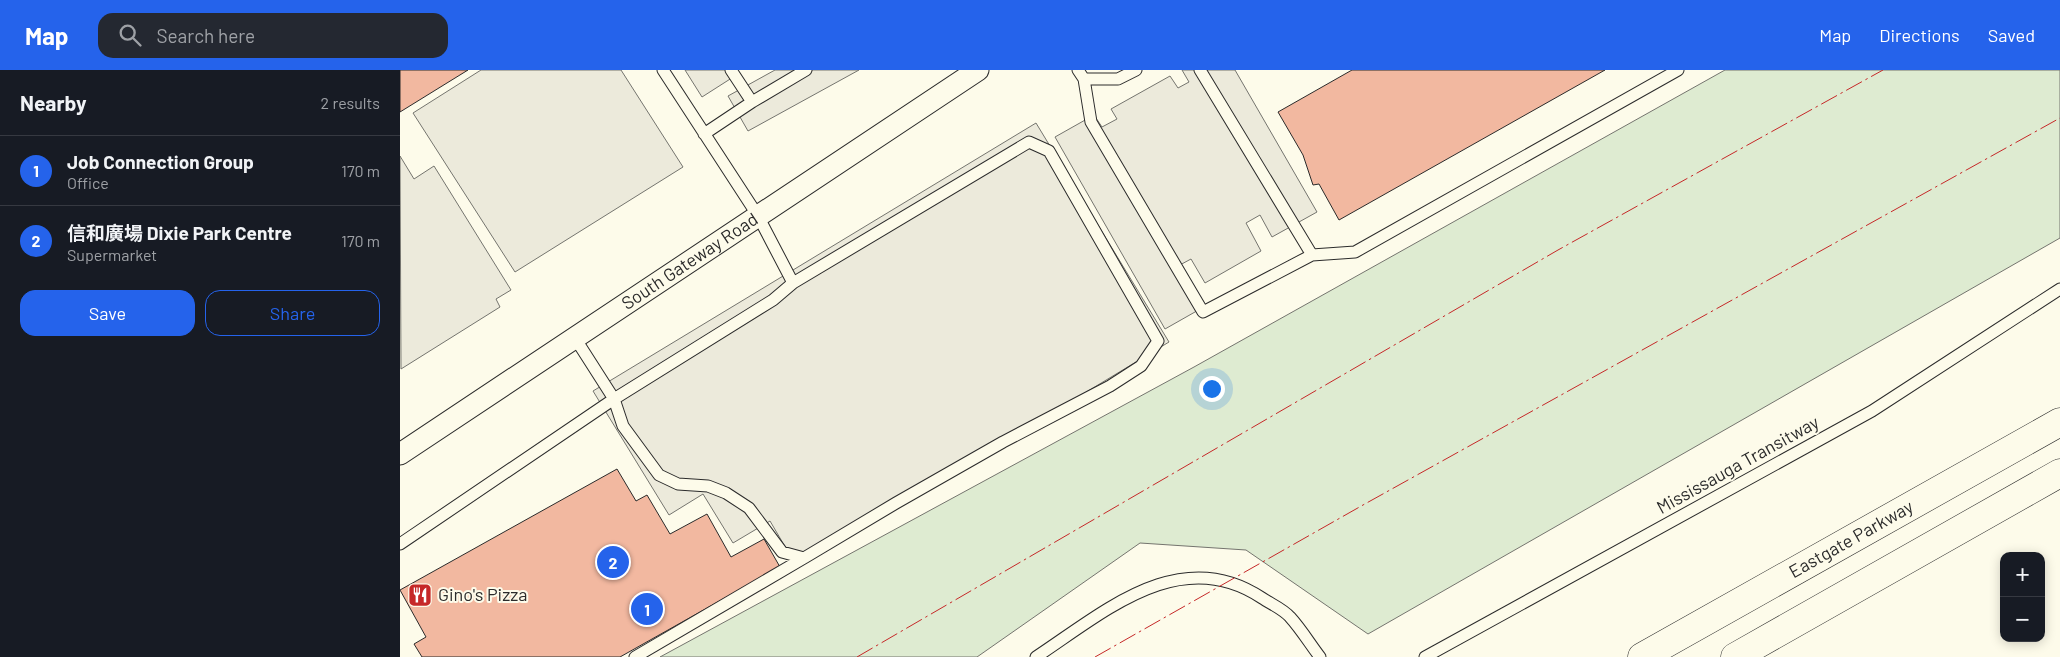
<!DOCTYPE html>
<meta charset="utf-8">
<style>
body{margin:0;font-family:Barlow,"Noto Sans SC",sans-serif;background:#242831;color:#f1f3f6}
.controls{position:absolute;right:15px;bottom:15px;display:grid;overflow:hidden;border-radius:10px;box-shadow:0 2px 12px #0003}
.controls button{width:45px;height:45px;display:grid;place-items:center;padding:0;border:0;border-bottom:1px solid #363941;background:#171b24;color:#f1f3f6;font:25px sans-serif}
.you{position:absolute;left:811px;top:318px;width:18px;height:18px;margin:-12px;border:4px solid #fff;border-radius:50%;background:#1a73e8;box-shadow:0 0 0 8px #1a73e833}
.badge{display:grid;place-items:center;width:32px;height:32px;border-radius:50%;background:#2563eb;color:#fff;font-size:16px;font-weight:700}
.pin{position:absolute;translate:-50% -50%;border:2px solid #fff;box-shadow:0 1px 5px #0006}
.list{margin:0;padding:0;list-style:none}
h2{display:flex;justify-content:space-between;align-items:center;height:65px;margin:0;padding:0 20px;font-size:21px}
h2 small{font-size:16px;font-weight:400;color:#9ea1a6}
.list li{display:grid;grid-template-columns:32px 1fr auto;gap:15px;align-items:center;box-sizing:border-box;height:70px;padding:0 20px;border-top:1px solid #363941}
.list b{display:block;font-size:19px;white-space:nowrap}
.list p{margin:0;font-size:16px;white-space:nowrap;color:#9ea1a6}
.list em{font-size:16px;font-style:normal;color:#9ea1a6}
.actions{display:flex;gap:10px;padding:15px 20px}
.actions a{flex:1;padding:11px 0;border:1px solid #2563eb;border-radius:15px;text-align:center;font-size:18px;color:#2563eb}
.actions .main{background:#2563eb;color:#fff}
.icon{flex:none;width:28px;height:28px;fill:none;stroke:currentColor;stroke-width:2;stroke-linecap:round;stroke-linejoin:round}
.map{position:relative;flex:none;width:1660px;height:587px;overflow:hidden}
header{display:flex;align-items:center;gap:30px;box-sizing:border-box;height:70px;padding:0 25px;background:#2563eb;color:#fff}
header strong{font-size:24px}
nav{display:flex;gap:28px;margin-inline-start:auto;font-size:18px}
.search{width:350px;height:45px;background:#242831;display:flex;align-items:center;gap:12px;box-sizing:border-box;padding:0 18px;border-radius:15px;color:#9ea1a6;font-size:19px}
main{display:flex}
aside{flex:1;background:#171b24}
.map>svg:first-child{display:block}
.green{fill:#deebd1;stroke:#74746e}
.parking{fill:#eceadb;stroke:#74746e}
.building{fill:#f2b8a0;stroke:#2b2b2b}
.lines{fill:none;stroke-linecap:round;stroke-linejoin:round}
.lane-casing{stroke:#2b2b2b;stroke-width:13}
.street-casing{stroke:#2b2b2b;stroke-width:23}
.secondary-casing{stroke:#2b2b2b;stroke-width:29}
.lane{stroke:#fdfbea;stroke-width:11}
.street{stroke:#fdfbea;stroke-width:21}
.secondary{stroke:#fdfbea;stroke-width:28}
.power{stroke:#c62828;stroke-width:1;stroke-dasharray:18 4 2.5 4;stroke-linecap:butt}
.labels{text-anchor:middle;stroke-width:4;stroke-linejoin:round;paint-order:stroke}
.street-label{font-size:18px;fill:#2b2b2b;stroke:#fdfbea}
.poi-label{font-size:18px;fill:#2b2b2b;stroke:#fdfbea;text-anchor:start}
</style>
<header>
<strong>Map</strong>
<div class="search"><svg class="icon" aria-label="search" viewBox="0 0 24 24"><circle cx="10" cy="10" r="6"/><path d="M15 15l6 6"/></svg>Search here</div>
<nav><a>Map</a><a>Directions</a><a>Saved</a></nav>
</header>
<main>
<aside>
<h2>Nearby<small>2 results</small></h2>
<ul class="list">
<li><span class="badge">1</span><div><b>Job Connection Group</b><p>Office</p></div><em>170 m</em></li>
<li><span class="badge">2</span><div><b>信和廣場 Dixie Park Centre</b><p>Supermarket</p></div><em>170 m</em></li>
</ul>
<div class="actions"><a class="main">Save</a><a>Share</a></div>
</aside>
<div class="map">
<svg width="1660" height="587" viewBox="0 0 1660 587">
<rect width="100%" height="100%" fill="#fdfbea"/>
<path class="green" d="M1325 0H1660V168L968 564 846 480 740 473 577 587H260L794 297Z"/>
<path class="parking" d="M81 0H221L283 97 115 202 13 43Z
M285 0H335L338 4 302 27Z
M375 0H459L348 61 328 26Z
M782 0H835L917 142 872 167 860 145 846 153 861 181 805 213 791 189 778 196 802 238 765 259 655 67 694 45 702 57 717 49 711 39 770 6 778 18 789 12Z
M636 53 769 272 397 497 370 451 333 473 303 424 269 445 193 321Z
M0 86 14 109 34 96 111 220 96 229 100 237 1 299Z"/>
<path class="building" d="M0 0H68L0 42Z
M952 0H1205L939 150 919 114 913 115 903 85 878 42Z
M217 399 236 431 247 425 270 464 307 444 331 487 364 469 380 497 220 587H22L14 574 26 567 0 520Z"/>
<g class="lines">
<g class="lane-casing">
<path id="lane" d="M263 0 358 146 393 213
M678 0 684 9H718L736 0
M800 0 912 185 955 182 1278 0
M684 9 691 52 803 242 912 185
M352 32 406 0
M304 64 352 32 331 0
M0 474 214 329 373 230 393 213 629 72 649 81 758 271 741 296 710 316 603 372 496 433 404 488 382 482 349 438 326 423 308 416 278 414 259 405 223 356 214 329 175 268
M235 587 404 488
M636 587C703 543 780 473 862 528 871 534 883 539 890 547 901 559 910 574 920 587
M1025 587 1472 341 1660 219"/>
</g>
<g class="street-casing">
<g id="street">
<path id="s1" d="M0 384 578 0"/>
</g>
</g>
<g class="secondary-casing">
<g id="secondary">
<path id="s2" d="M1242 587 1660 352"/>
<path d="M1335 587 1660 403"/>
</g>
</g>
<use href="#lane" class="lane"/>
<use href="#street" class="street"/>
<use href="#secondary" class="secondary"/>
<path class="power" d="M457 587 1158 180 1483 0
M695 587 963 435 1660 48"/>
</g>
<defs>
<g id="restaurant-square" transform="scale(1.25)"><rect x="-9" y="-9" width="18" height="18" rx="4" fill="#c62828" stroke="#fdfbea"/><path d="M-5-6h1v4h1v-4h1v4h1v-4h1v5L-1.5 .5V6h-2V.5L-5-1ZM5-6V6H3V1.5H1.5Q1.5-4 5-6Z" fill="#fff"/></g>
</defs>
<g fill-rule="evenodd">
<use href="#restaurant-square" x="20" y="525"/>
</g>
<g class="labels">
<g class="street-label">
<text dy="6" stroke="none"><textPath href="#s1" startOffset="348">South Gateway Road</textPath></text>
<text transform="translate(1338 395) rotate(-29)" y="6">Mississauga Transitway</text>
<text dy="6" stroke="none"><textPath href="#s2" startOffset="240">Eastgate Parkway</textPath></text>
</g>
<g class="poi-label">
<text x="38" y="531">Gino's Pizza</text>
</g>
</g>
</svg>
<div class="controls">
<button>+</button>
<button>−</button>
</div>
<div class="you"></div>
<div class="pin badge" style="left:247px;top:539px">1</div>
<div class="pin badge" style="left:213px;top:492px">2</div>
</div>
</main>
